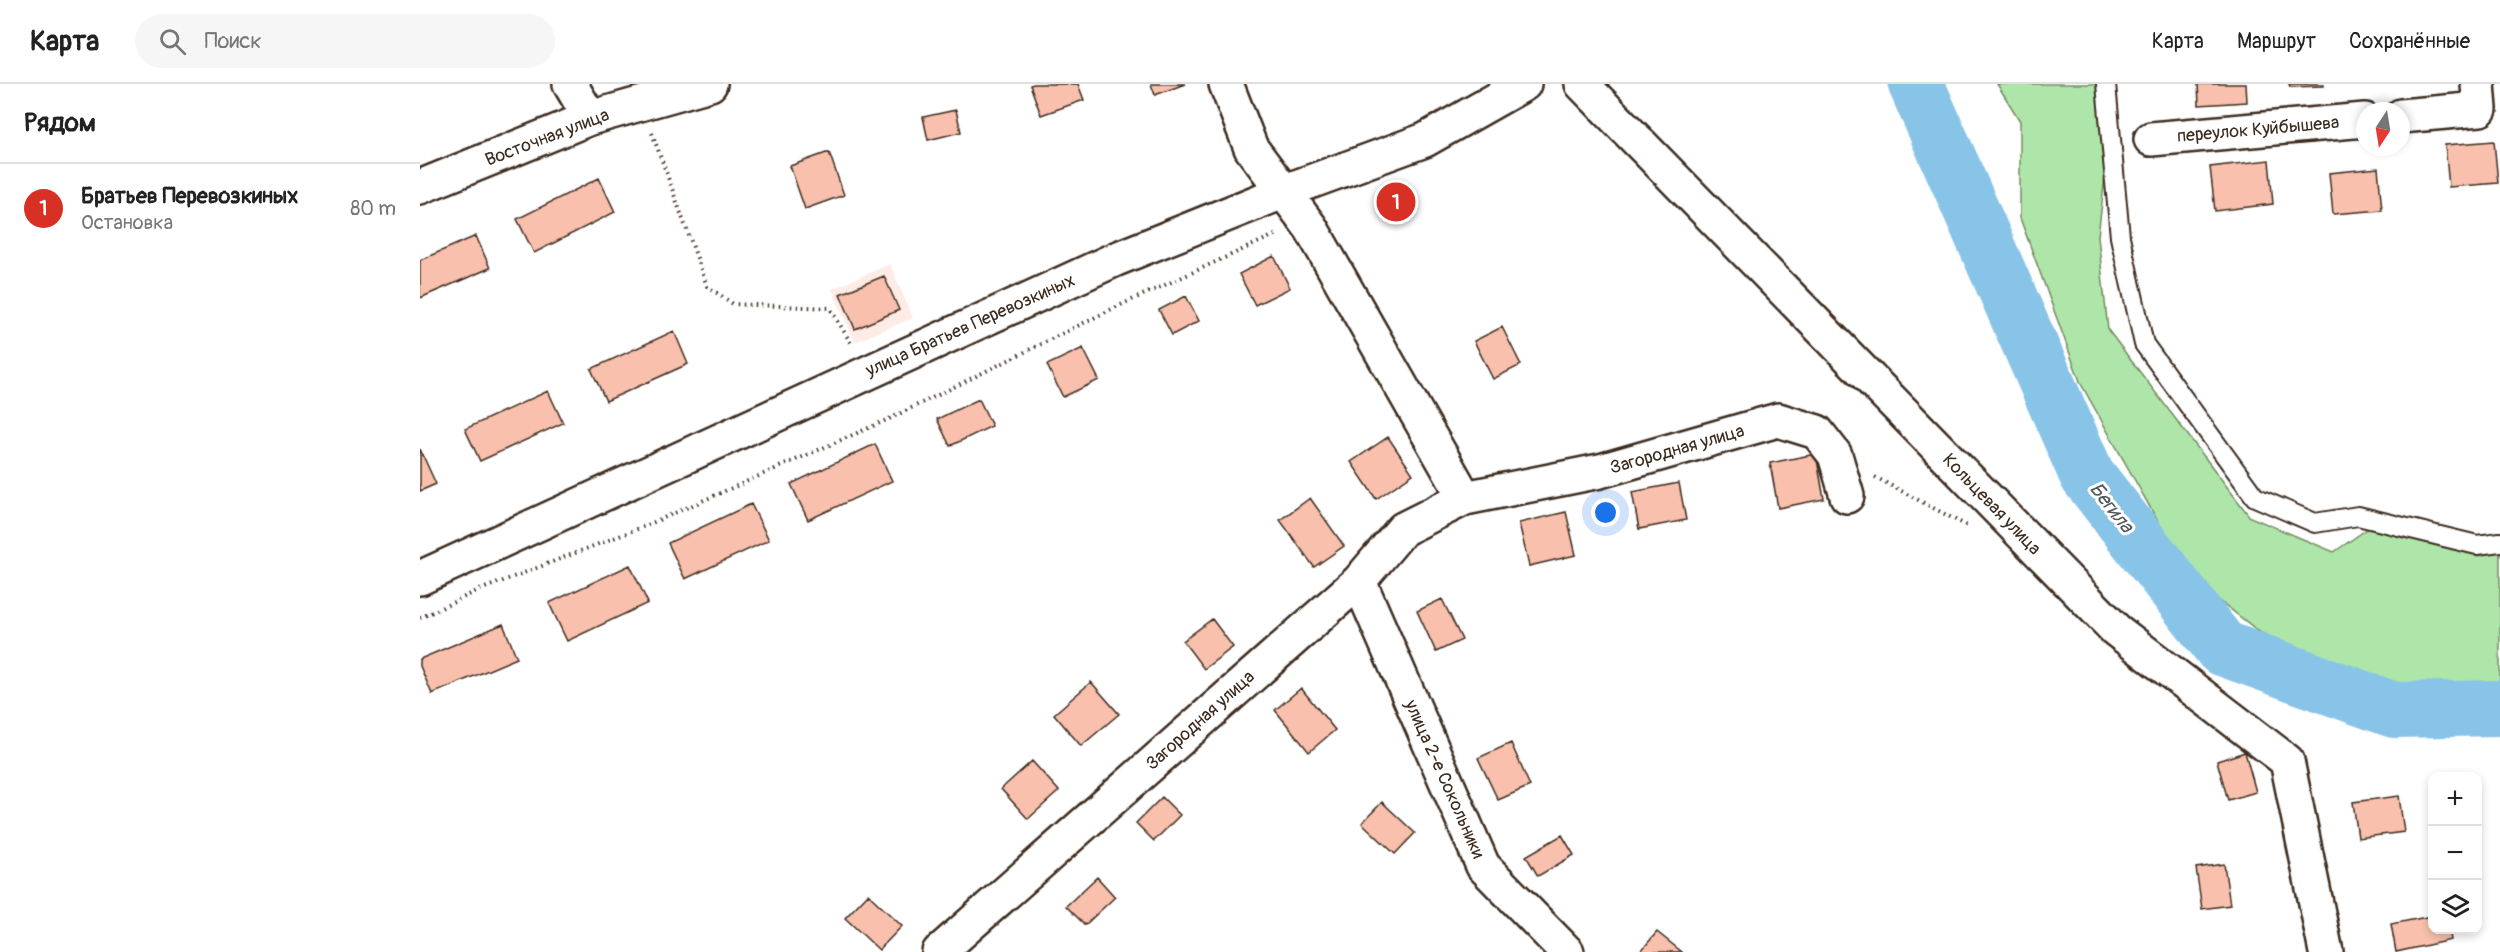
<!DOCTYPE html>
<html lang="ru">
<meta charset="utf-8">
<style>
body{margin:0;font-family:Pangolin,sans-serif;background:#f6f6f6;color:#222}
.controls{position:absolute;right:18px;bottom:18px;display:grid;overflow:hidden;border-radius:12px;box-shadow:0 3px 9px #0003}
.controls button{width:54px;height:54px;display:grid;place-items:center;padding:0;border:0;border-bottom:2px solid #e0e0e0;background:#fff;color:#222;font:30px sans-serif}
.compass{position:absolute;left:1936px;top:18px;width:54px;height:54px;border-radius:50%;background:#fff;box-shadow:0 3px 9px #0003;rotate:192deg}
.you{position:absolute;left:1186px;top:429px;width:21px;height:21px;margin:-15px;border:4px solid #fff;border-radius:50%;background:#1a73e8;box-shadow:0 0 0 9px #1a73e833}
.badge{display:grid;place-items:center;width:39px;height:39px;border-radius:50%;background:#d93025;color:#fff;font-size:20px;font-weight:700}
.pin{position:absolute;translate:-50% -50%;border:3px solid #fff;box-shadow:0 2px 6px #0006}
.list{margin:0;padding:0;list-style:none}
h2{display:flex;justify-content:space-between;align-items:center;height:78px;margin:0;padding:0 24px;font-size:26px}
h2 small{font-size:20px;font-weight:400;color:#767676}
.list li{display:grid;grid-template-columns:39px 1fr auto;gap:18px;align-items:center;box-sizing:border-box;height:90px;padding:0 24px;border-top:2px solid #e0e0e0}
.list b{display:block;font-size:22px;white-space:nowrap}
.list p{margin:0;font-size:20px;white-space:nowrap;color:#767676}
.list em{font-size:20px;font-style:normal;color:#767676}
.icon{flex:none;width:33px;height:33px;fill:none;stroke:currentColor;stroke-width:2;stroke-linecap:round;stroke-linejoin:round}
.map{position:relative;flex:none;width:2080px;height:868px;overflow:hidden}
header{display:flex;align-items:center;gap:36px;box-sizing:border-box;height:84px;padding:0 30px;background:#fff;border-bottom:2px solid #e0e0e0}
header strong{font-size:28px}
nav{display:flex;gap:33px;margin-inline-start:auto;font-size:21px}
.search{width:420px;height:54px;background:#f6f6f6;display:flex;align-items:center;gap:15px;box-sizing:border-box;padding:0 21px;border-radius:33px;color:#767676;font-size:22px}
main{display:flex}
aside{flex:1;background:#fff}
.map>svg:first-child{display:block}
.built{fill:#fdece6}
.green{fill:#aee5a8;stroke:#748863;stroke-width:1.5}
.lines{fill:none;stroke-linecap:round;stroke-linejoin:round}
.river{stroke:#88c4e8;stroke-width:56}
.building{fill:#f8c0ad;stroke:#3b2a1e;stroke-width:1.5}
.service-casing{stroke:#3b2a1e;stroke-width:22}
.minor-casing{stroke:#3b2a1e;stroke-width:38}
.tertiary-casing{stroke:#3b2a1e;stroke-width:38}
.path{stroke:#3b2a1e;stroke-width:4;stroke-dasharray:1.5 4.5;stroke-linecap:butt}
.service{stroke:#fff;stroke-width:18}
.minor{stroke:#fff;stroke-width:33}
.tertiary{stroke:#fff;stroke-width:33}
.labels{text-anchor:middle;stroke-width:6;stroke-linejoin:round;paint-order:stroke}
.street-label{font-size:18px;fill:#3b2a1e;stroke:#fff}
.water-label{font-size:20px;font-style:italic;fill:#52585b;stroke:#fff}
</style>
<header>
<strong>Карта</strong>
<div class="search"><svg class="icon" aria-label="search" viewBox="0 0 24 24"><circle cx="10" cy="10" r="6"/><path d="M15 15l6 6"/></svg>Поиск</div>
<nav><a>Карта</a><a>Маршрут</a><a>Сохранённые</a></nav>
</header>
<main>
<aside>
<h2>Рядом<small></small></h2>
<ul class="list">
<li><span class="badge">1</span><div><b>Братьев Перевозкиных</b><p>Остановка</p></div><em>80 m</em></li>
</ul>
</aside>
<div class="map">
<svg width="2080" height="868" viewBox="0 0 2080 868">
<rect width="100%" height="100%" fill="#fff"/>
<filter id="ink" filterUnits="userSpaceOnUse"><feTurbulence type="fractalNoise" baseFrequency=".0167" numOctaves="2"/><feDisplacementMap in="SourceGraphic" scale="12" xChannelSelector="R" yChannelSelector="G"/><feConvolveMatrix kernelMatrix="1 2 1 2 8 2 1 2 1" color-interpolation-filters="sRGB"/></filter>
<g filter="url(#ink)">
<path class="built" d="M470 180 493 234 435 258 412 205Z"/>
<path class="green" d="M1577 0H1687L1693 26 1678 152 1688 246 1830 433 1914 468 1960 436 2060 472 2080 462V603L1967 599 1841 549 1769 493 1661 300 1600 134V37Z"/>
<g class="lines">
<path class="river" d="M1496 0 1667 391 1802 564 1974 626 2080 624"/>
</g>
<path class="building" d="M614 0H658L664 16 621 31 610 1Z
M731 0H765L735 11Z
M1778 0H1826L1827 18 1779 21Z
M1869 0H1904V2L1870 3Z
M536 26 541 48 508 56 503 33Z
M2074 57 2078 99 2029 103 2025 61Z
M409 68 424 111 385 125 370 82Z
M1849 76 1853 120 1795 127 1790 83Z
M1958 84 1962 126 1913 130 1909 89Z
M179 94 195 128 114 169 97 135Z
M56 152 70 184 0 214V176Z
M854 172 870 204 835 221 819 190Z
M464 192 479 226 435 245 420 210Z
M766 212 779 237 752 251 739 226Z
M1082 243 1101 281 1073 295 1054 257Z
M254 247 268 280 186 317 171 285Z
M663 264 679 296 643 313 627 281Z
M128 307 143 339 60 377 45 345Z
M559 315 572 342 530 362 517 335Z
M968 353 993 390 956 415 931 378Z
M455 360 472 397 388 436 371 400Z
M0 365 16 400 0 407Z
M1396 370 1404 415 1358 424 1350 379Z
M1259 399 1266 436 1219 445 1212 408Z
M890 414 924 462 894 483 860 436Z
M331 420 349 456 265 495 248 459Z
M1146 428 1156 471 1109 482 1099 439Z
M210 481 228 519 147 557 129 519Z
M1022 515 1042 556 1016 568 997 527Z
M792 535 813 563 784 585 763 557Z
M83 540 97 574 12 610 0 582V575Z
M671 598 699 630 661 662 634 630Z
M881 604 915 646 889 668 855 626Z
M1091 659 1110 702 1078 716 1058 674Z
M1825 668 1836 708 1808 716 1797 677Z
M612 677 639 707 608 735 581 705Z
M1979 712 1984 748 1938 754 1933 718Z
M742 713 760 731 734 757 716 739Z
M962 718 995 749 975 770 942 739Z
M1142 751 1154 771 1118 792 1106 772Z
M1804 780 1810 821 1782 825 1776 784Z
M677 793 695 813 665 841 646 822Z
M448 810 482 842 459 866 425 834Z
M2012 832V846H2029L2031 856 1976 868 1971 840Z
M1237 848 1262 868H1220Z"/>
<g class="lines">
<g class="service-casing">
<path id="service" d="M1686 0 1700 153 1724 260 1835 413 1895 439 1938 432 2057 461 2080 458"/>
</g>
<g class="minor-casing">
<path id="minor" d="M150 0 170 34
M806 0 831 64 891 144 1045 414
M1162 0 1696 546 1867 677 1906 868
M1981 32 2060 25 2058 0
M1731 55 1945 36
M0 103 170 34 290 0
M939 497 1063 782 1147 868
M519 868 939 497 983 445 1045 414 1180 387 1358 336 1397 348 1415 371 1427 412"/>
</g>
<g class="tertiary-casing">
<path id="tertiary" d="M0 494 696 175 865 107 1005 56 1104 0"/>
</g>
<path class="path" d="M232 49 287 202 313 220 410 224 432 261
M1455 393 1549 443
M0 534 57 507 225 442 469 335 692 225 857 150"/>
<use href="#service" class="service"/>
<use href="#minor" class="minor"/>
<use href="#tertiary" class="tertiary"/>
</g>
</g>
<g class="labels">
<g class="street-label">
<text transform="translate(1838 45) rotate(-5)" y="6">переулок Куйбышева</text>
<text transform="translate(127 53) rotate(-21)" y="6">Восточная улица</text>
<text transform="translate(550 241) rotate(-24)" y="6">улица Братьев Перевозкиных</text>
<text transform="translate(1257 365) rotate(-16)" y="6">Загородная улица</text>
<text transform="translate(1572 420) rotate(46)" y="6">Кольцевая улица</text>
<text transform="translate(780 636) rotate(-42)" y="6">Загородная улица</text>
<text transform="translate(1025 695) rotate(66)" y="6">улица 2-е Сокольники</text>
</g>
<g class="water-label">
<text transform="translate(1692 423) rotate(52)" y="7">Бегила</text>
</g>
</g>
</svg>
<div class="controls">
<button>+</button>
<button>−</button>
<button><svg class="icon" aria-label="layers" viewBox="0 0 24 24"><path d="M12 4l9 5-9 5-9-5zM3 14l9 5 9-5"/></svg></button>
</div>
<svg class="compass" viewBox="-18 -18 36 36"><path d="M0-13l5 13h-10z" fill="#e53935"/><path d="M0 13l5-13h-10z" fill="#767676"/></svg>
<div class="you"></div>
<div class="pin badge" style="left:976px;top:118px">1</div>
</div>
</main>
